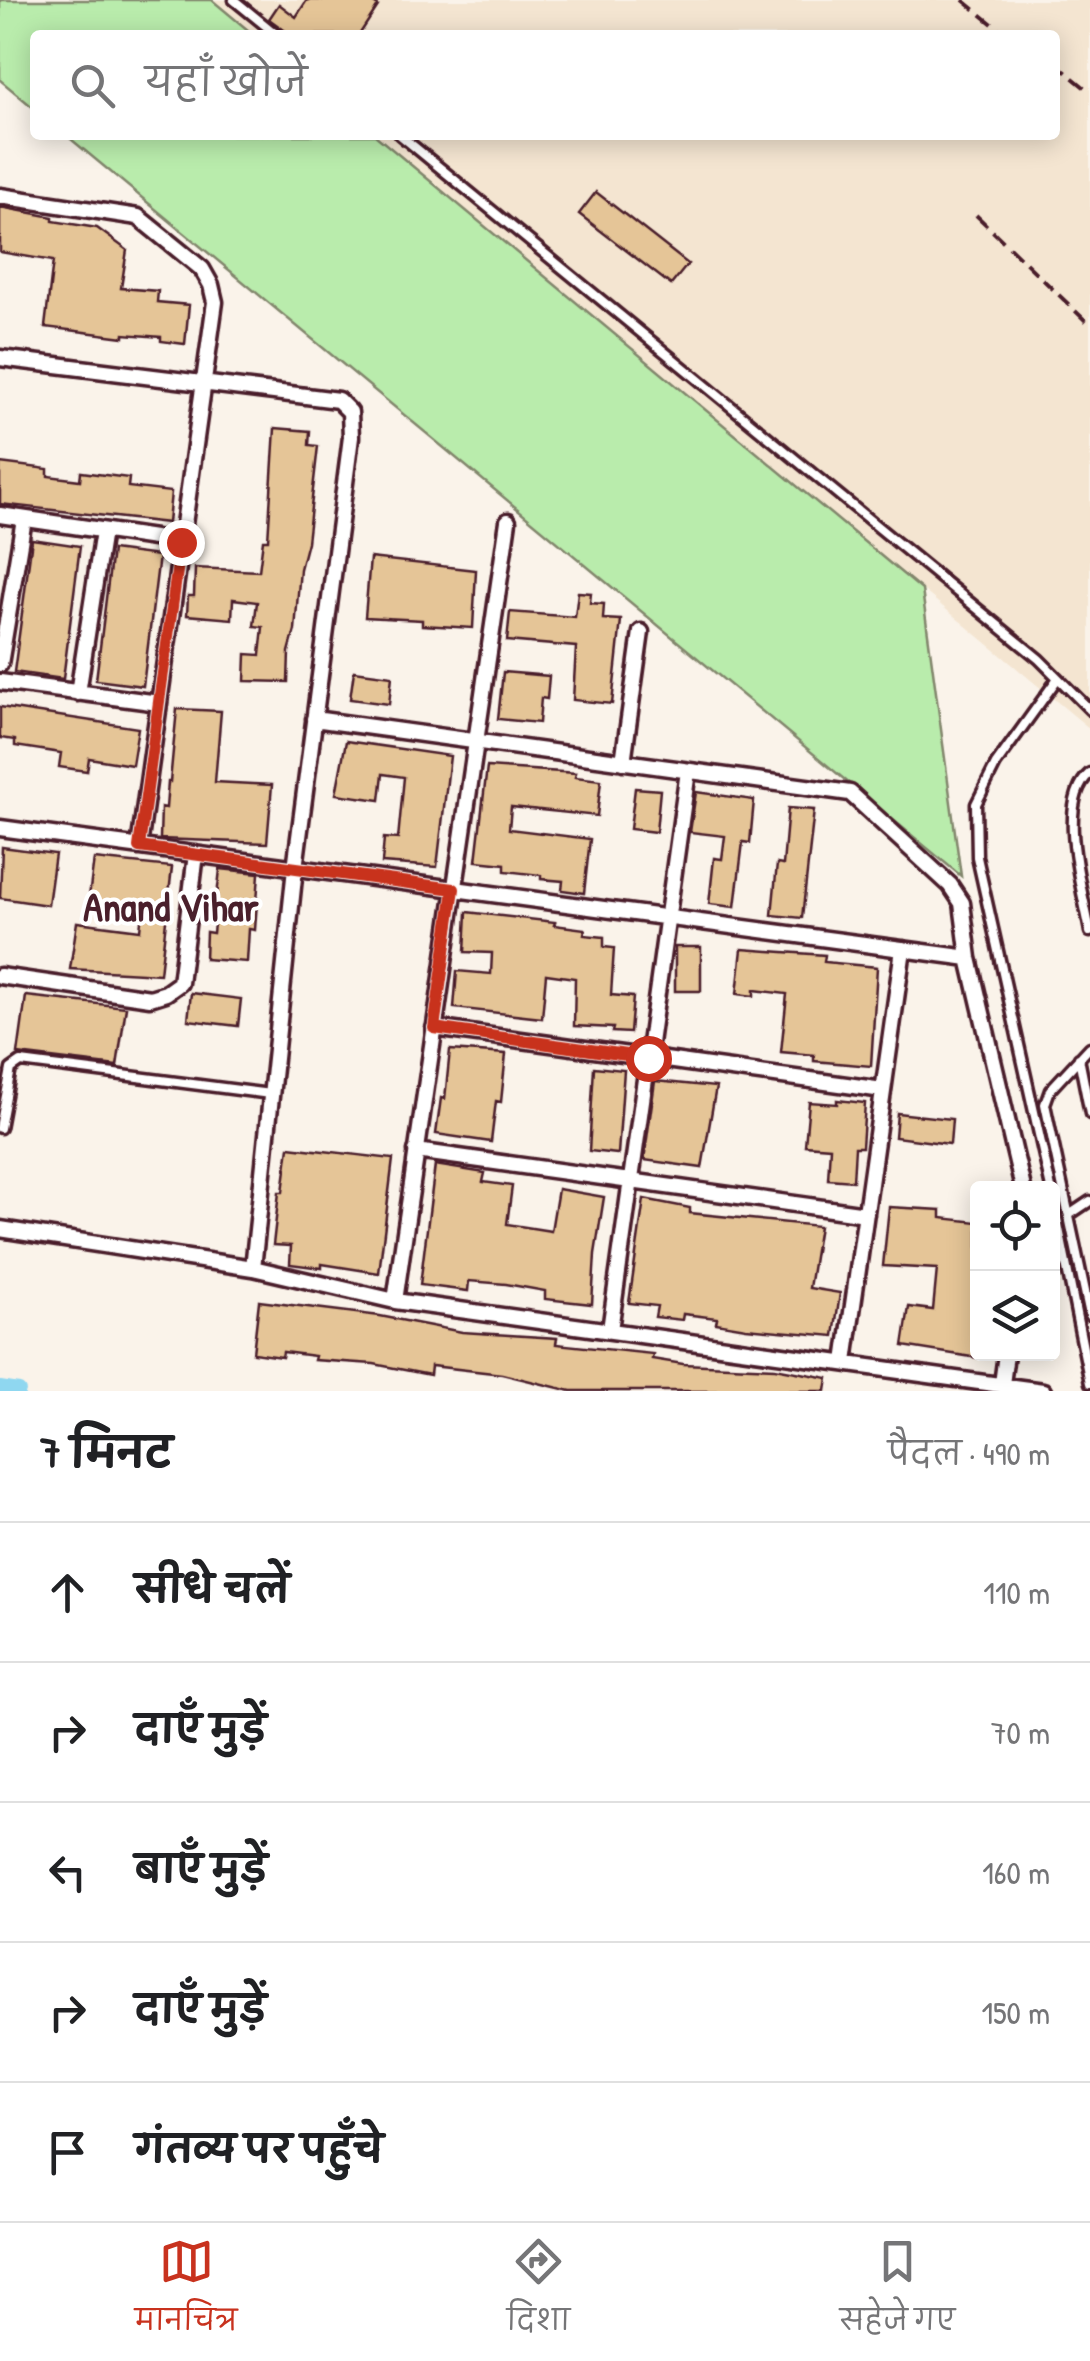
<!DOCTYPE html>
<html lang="hi">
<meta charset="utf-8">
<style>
body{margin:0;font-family:"Patrick Hand","Playpen Sans Deva",sans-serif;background:#f2f2f2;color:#202124}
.controls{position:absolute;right:30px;bottom:30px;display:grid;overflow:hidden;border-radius:10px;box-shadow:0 5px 25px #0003}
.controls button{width:90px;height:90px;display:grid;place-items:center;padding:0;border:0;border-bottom:2px solid #e0e0e0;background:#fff;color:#202124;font:50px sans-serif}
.stop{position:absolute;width:30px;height:30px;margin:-22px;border:8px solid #c8321e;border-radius:50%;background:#fff}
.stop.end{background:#c8321e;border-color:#fff;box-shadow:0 2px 10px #0008}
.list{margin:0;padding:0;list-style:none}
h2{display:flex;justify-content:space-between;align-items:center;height:130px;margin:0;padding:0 40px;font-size:42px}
h2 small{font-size:32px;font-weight:400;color:#757577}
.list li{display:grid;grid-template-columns:65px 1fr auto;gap:30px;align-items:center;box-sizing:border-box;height:140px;padding:0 40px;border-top:2px solid #e0e0e0}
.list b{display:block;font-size:38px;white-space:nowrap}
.list em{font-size:32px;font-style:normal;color:#757577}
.icon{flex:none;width:55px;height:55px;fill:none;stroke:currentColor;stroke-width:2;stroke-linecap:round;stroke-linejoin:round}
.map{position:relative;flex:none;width:1090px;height:1391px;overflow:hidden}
.search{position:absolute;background:#fff;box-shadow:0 5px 25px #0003;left:30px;right:30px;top:30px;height:110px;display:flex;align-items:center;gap:25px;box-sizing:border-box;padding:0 35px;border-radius:10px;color:#757577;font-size:38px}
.sheet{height:830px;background:#fff}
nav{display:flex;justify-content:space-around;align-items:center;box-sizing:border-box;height:140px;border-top:2px solid #e0e0e0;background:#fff;font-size:28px;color:#757577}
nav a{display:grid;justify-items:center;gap:5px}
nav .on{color:#c8321e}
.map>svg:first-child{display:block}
.built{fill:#f4e5d1}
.green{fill:#b9ecac;stroke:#82866c;stroke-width:2.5}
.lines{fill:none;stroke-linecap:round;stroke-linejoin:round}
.canal{stroke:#8fd7f0;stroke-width:14}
.building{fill:#e5c597;stroke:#4a1f2b;stroke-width:2.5}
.service-casing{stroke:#4a1f2b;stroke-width:15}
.minor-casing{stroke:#4a1f2b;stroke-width:21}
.service{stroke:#fff;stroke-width:8}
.minor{stroke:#fff;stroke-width:14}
.rail{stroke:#4a1f2b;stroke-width:4;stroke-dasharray:15 8;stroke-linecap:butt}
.route{stroke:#c8321e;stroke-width:12}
.labels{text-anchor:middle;stroke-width:8;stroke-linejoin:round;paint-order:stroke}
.district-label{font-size:40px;font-weight:bold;fill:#4a1f2b;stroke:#fff}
</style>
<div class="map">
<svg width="1090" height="1391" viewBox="0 0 1090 1391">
<rect width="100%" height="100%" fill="#faf3ea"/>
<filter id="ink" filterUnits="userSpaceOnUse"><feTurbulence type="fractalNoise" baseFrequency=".01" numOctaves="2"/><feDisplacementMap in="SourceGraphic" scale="20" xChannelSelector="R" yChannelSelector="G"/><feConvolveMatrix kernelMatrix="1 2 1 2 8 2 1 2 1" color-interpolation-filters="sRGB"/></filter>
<g filter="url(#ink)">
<path class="built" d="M212 0H1090V729L375 135H1055V35H254Z"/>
<path class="green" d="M0 0H212L254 35H35V109L0 80Z
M66 135H375L922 590 961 876Z"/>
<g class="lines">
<path class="canal" d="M0 1388 19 1391"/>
</g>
<path class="building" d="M307 0H369L378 6 359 35H291L269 19 279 4 296 17Z
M596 192 688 264 671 285 579 214Z
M0 207 53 217V221L97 228 127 250 121 288 158 291 157 302 189 305 185 344 161 341V337L124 334V337L45 327 53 261 0 252Z
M275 428 310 431 309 445 318 446 307 542 300 569 295 630 289 652 288 682 245 681 246 654 260 655 263 627 254 626 257 602 233 599 232 619 187 615 188 596H194L195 568 259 571 263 540H268Z
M0 463 48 469V476L80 480 81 472 129 478 128 487 171 492 168 523 0 504Z
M32 539 80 546 63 679 14 672Z
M112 550 159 556 143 686 96 680Z
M370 558 476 570 473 628 422 625V620L365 617Z
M578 592 591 593 590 603 604 604 603 619 621 620 612 704 573 700 576 647 507 641 510 612 575 617Z
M354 671 392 676 389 704 350 699Z
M503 672 549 676 547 699 541 698 539 723 498 719Z
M0 707 138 728 132 765 89 758 87 771 59 767 61 753 15 746V740L0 738Z
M177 709 221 711 215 782 272 785 267 843 160 839 161 807 166 808 168 782H170Z
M346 741 450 756 437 867 382 863 384 838 398 839 404 777 383 774 380 800 336 794Z
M487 767 576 773 575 777 601 780 597 816 511 807 509 829 590 839 584 893 562 890 563 881 541 879V875L505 871V864L476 861Z
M635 788 660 790 656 832 630 829Z
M696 792 754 800 750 843 743 842 735 907 709 904 714 858 722 859 725 836 690 832Z
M788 808 814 810 802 918 772 915 777 864 783 865Z
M2 847 55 854 48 905 0 898Z
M94 859 172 867 160 974 70 969 77 922 140 930 142 910 88 904Z
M220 869 259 873 255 930 249 929 247 962 205 959 206 932 213 933Z
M467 912 555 922 554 925 585 929 584 935 604 937V947L614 948 611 995 633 997 630 1033 612 1032 613 1028 574 1026 575 978 546 974 542 1018 454 1008 457 971 491 974 492 953 465 952Z
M675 947H701V991H675Z
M742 949 825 955 824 962 877 967 871 1066 814 1061V1055L781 1052 787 994 754 990V996L737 994Z
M191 993 241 999 238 1026 188 1020Z
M26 996 126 1007 117 1066 18 1054Z
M450 1050 506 1054 501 1102 496 1101 491 1142 436 1134 441 1098 445 1099Z
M594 1067 624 1070 618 1154 589 1151Z
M655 1081 716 1087 702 1168 644 1160Z
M837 1100 865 1103 862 1147H855L853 1181 828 1179 830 1147 805 1145 809 1102 837 1104Z
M897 1113 952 1119 950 1144 895 1137Z
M289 1147 393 1159 379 1273 322 1264V1268L290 1264 291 1246 273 1245 279 1192H283Z
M435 1165 485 1173 483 1182 512 1186 507 1224 551 1231 558 1189 604 1197 595 1254 592 1304 545 1299V1291L506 1284 469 1281 468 1291 420 1285Z
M644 1199 690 1208V1213L819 1226 809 1288 840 1293 834 1336 746 1328 716 1323 717 1318 683 1314 682 1320 655 1317 657 1306 629 1303Z
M889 1207 941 1210V1218L978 1222V1358L903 1346 909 1307 933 1310 937 1269 883 1266Z
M259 1301 380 1316 462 1332 557 1338 556 1344 653 1354 652 1359 683 1364 775 1368 828 1378 826 1391H571L502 1374 431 1366 430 1375 374 1364 314 1360 315 1356 283 1352 282 1357 253 1353Z"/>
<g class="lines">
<g class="service-casing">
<path id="service" d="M234 0 277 35
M400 135 1039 659 1090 710
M1090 773C1055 803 1083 890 1090 932
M1090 1047 1050 1090 1045 1104 1090 1315
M1079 1058 1090 1114
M0 1128 11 1069 21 1062 270 1094
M1051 1188 977 857 976 804 996 764 1058 678
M1052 1194 1090 1383
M1069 1215 1090 1201"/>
</g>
<g class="minor-casing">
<path id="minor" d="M0 196 138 217 202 269 211 285 215 302 139 847
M0 358 338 400 350 412 351 437 295 868 253 1268
M0 515 181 542
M0 664 24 519
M0 682 159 703
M78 693 103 531
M314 719 850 793 950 885 962 903 969 958 1023 1188
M623 762 641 632
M0 828 969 958
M0 976 150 998 166 993 180 983 196 854
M434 1028 883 1090
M416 1151 866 1214
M0 1229 253 1268 395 1301 1043 1391
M395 1301 508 521
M610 1330 688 771
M845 1362 903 949
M1002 1384 1006 1354"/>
</g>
<use href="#service" class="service"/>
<use href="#minor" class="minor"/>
<path class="rail" d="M963 0 1006 35
M1055 63 1090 92
M976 215 1090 325"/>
</g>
</g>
<g class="lines" filter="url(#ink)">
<path class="route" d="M181 542 139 847 454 889 434 1028 648 1058"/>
</g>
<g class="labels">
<g class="district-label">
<text x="171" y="921">Anand Vihar</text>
</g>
</g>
</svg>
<div class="controls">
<button><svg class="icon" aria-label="locate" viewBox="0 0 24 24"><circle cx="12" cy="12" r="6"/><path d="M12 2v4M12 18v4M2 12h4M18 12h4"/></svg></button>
<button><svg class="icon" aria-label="layers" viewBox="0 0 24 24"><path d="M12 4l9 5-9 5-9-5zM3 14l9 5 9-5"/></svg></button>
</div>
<div class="stop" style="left:648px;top:1058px"></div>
<div class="stop end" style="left:181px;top:542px"></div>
<div class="search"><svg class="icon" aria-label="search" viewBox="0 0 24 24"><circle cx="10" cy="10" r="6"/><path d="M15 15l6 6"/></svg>यहाँ खोजें</div>
</div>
<section class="sheet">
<h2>7 मिनट<small>पैदल · 490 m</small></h2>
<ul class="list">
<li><svg class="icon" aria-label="ahead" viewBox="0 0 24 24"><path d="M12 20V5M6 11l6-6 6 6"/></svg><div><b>सीधे चलें</b></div><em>110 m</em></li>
<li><svg class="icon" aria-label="right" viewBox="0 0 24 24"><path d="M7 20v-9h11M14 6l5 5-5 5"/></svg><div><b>दाएँ मुड़ें</b></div><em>70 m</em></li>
<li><svg class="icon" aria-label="left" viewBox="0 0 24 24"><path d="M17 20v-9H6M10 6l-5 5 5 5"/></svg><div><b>बाएँ मुड़ें</b></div><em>160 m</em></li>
<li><svg class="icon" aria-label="right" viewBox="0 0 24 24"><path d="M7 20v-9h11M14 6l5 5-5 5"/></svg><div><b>दाएँ मुड़ें</b></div><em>150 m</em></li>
<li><svg class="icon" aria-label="arrive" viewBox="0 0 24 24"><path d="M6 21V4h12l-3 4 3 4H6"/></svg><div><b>गंतव्य पर पहुँचे</b></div></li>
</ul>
</section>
<nav>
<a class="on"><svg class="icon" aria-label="map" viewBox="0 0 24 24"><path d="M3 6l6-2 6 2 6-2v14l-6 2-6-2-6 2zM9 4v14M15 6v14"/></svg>मानचित्र</a>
<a><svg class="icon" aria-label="directions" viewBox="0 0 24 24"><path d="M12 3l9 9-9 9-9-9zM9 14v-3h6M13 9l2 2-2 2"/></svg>दिशा</a>
<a><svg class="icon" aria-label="saved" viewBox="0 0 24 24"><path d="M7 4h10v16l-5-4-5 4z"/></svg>सहेजे गए</a>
</nav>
